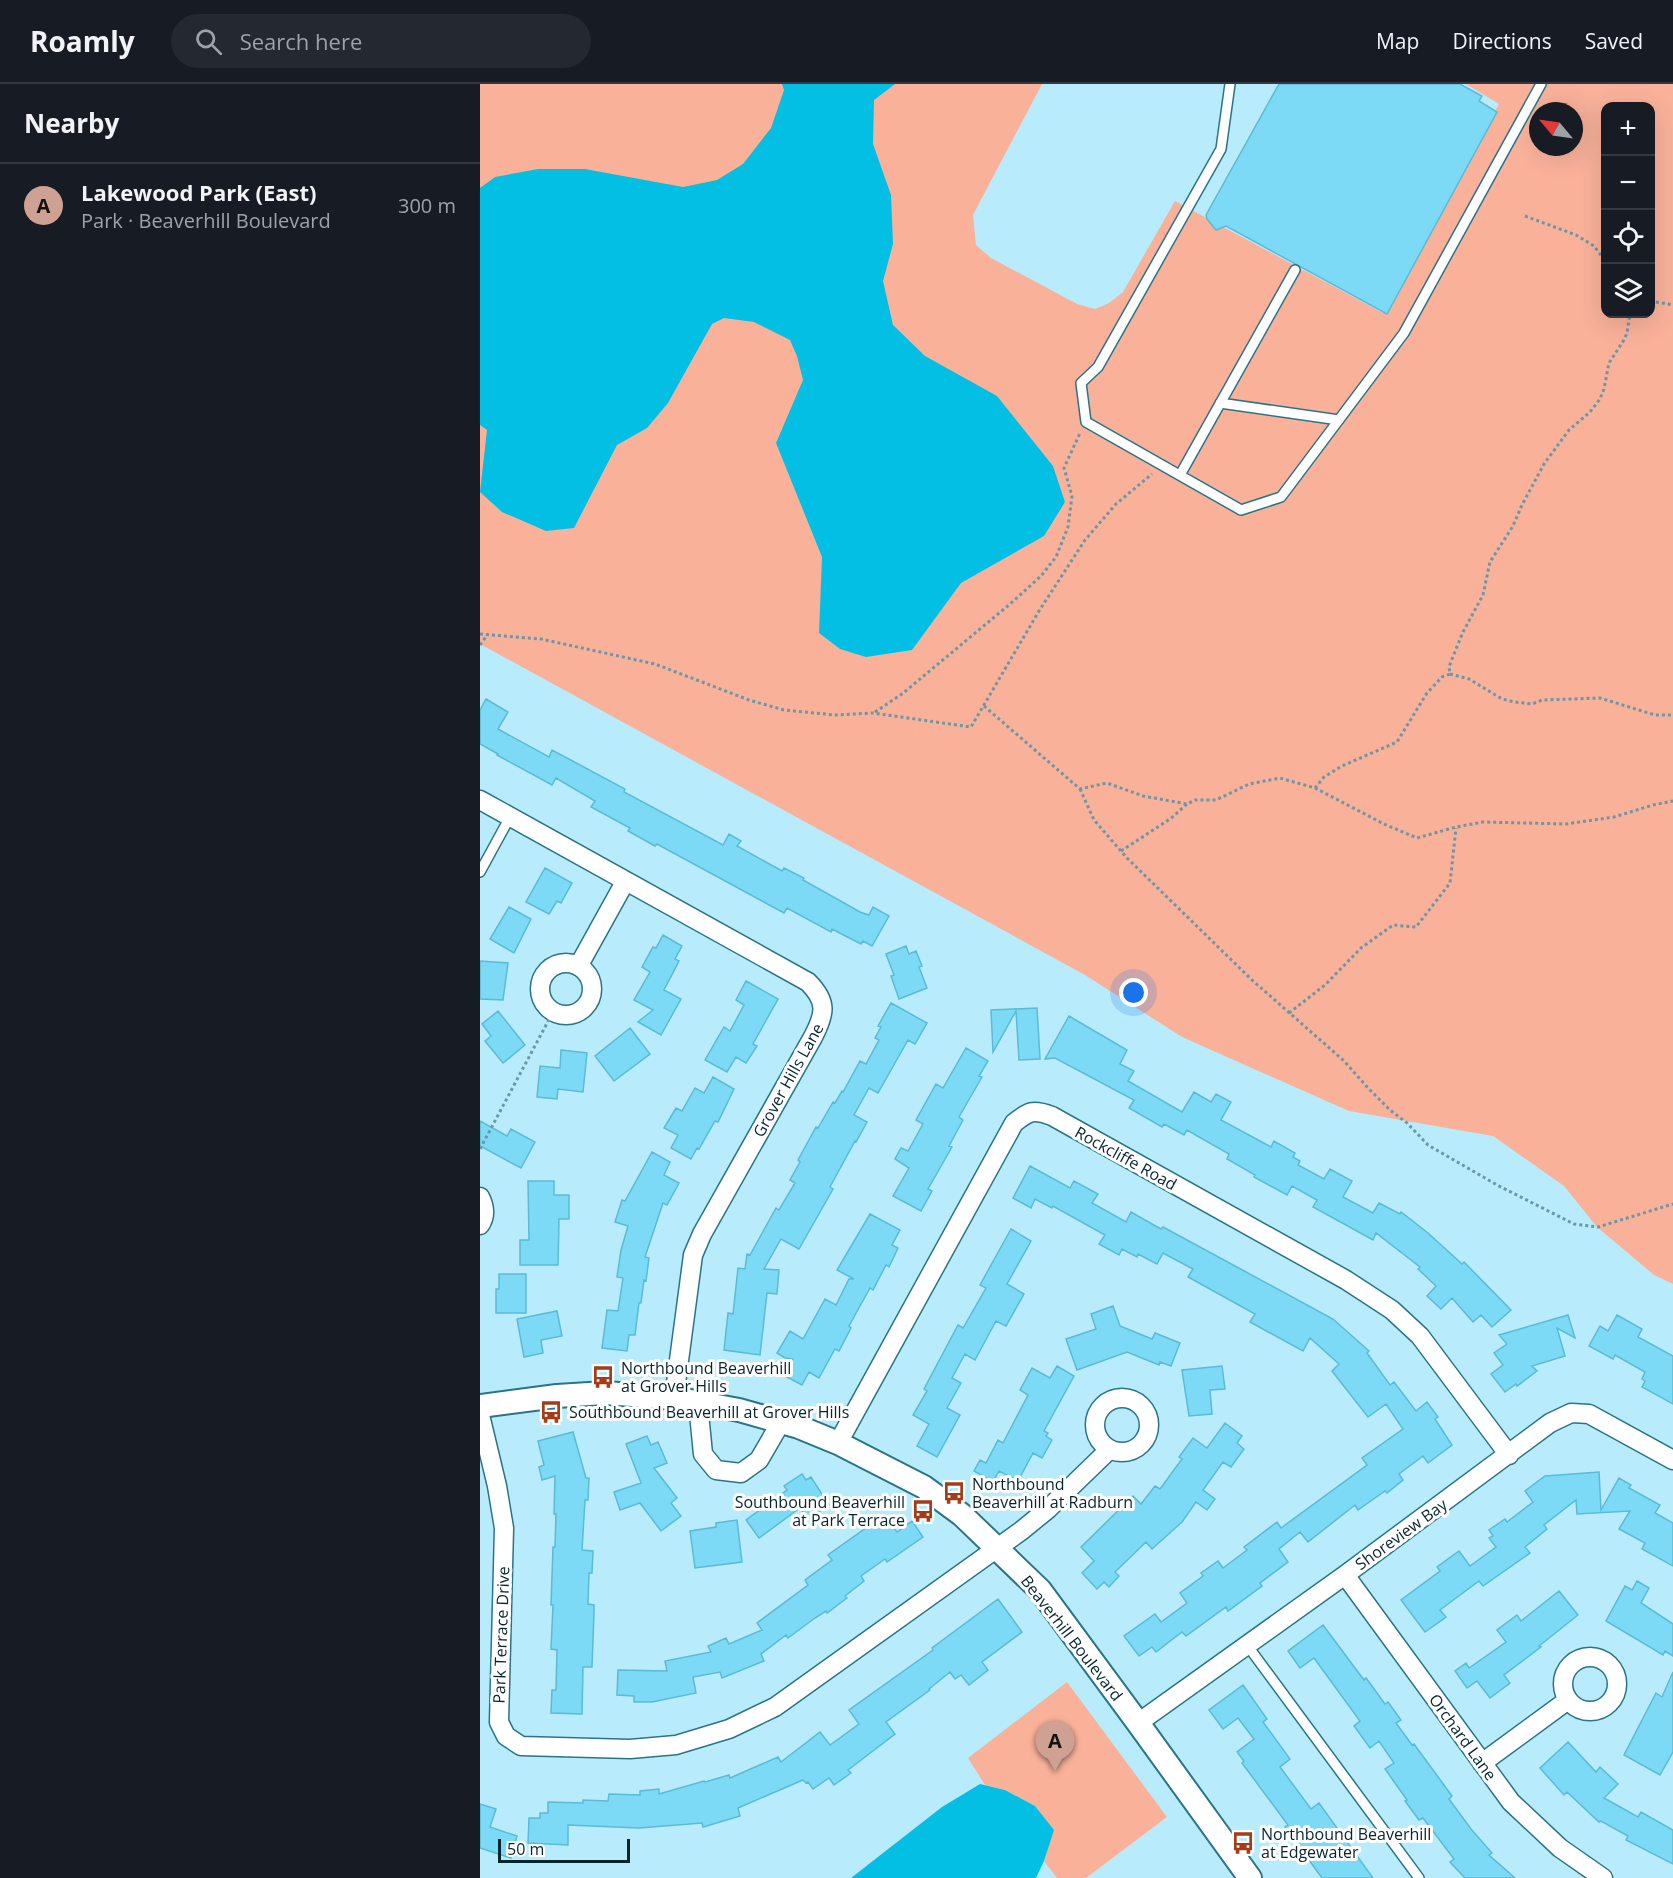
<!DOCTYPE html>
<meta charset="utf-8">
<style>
body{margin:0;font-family:"Open Sans",sans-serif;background:#242831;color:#f1f3f6}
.controls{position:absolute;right:18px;top:18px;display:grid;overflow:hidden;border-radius:12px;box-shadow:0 6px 24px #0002}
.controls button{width:54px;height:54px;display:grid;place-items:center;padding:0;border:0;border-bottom:2px solid #363941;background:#171b24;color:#f1f3f6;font:30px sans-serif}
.compass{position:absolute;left:1049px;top:18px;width:54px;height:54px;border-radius:50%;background:#171b24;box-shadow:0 6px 24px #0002;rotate:299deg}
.scale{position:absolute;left:18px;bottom:15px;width:132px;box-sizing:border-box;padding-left:6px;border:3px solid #06252d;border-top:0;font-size:16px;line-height:21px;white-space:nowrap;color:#06252d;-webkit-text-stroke:4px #fff;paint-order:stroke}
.you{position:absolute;left:654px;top:909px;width:21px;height:21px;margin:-15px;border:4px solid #fff;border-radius:50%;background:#1a73e8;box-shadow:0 0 0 9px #1a73e833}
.badge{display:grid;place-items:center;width:39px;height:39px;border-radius:50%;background:#cea192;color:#111;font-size:20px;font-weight:700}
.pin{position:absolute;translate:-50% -50px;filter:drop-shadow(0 2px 3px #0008)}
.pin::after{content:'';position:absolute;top:32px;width:21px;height:18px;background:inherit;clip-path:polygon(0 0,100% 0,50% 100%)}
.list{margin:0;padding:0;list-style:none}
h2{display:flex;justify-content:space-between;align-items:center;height:78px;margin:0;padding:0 24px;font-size:26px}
h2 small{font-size:20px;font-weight:400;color:#9ea1a6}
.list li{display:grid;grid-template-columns:39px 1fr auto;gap:18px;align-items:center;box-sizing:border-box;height:84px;padding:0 24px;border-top:2px solid #363941}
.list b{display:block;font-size:22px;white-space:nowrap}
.list p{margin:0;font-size:20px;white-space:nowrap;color:#9ea1a6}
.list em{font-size:20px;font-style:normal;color:#9ea1a6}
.icon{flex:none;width:33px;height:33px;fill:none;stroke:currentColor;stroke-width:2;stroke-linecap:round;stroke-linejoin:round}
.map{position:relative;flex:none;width:1193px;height:1794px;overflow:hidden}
header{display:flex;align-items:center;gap:36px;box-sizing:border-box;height:84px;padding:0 30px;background:#171b24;border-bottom:2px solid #363941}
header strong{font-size:28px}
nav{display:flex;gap:33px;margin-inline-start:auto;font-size:21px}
.search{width:420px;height:54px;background:#242831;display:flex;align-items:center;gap:15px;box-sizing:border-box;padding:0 21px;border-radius:33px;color:#9ea1a6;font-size:22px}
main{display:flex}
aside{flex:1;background:#171b24}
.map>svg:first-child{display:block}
.green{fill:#f9b19a;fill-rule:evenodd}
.water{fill:#04bfe4}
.building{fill:#7ddaf6;stroke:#5bbad4;stroke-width:1.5}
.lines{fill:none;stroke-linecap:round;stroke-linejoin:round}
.service-casing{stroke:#2a7488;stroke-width:12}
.minor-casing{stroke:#2a7488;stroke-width:21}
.tertiary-casing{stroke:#2a7488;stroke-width:26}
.path{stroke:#6c97a5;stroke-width:3;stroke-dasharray:3 3;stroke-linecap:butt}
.service{stroke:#fff;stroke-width:9}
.minor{stroke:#fff;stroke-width:18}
.tertiary{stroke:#fff;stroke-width:22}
.labels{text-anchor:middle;stroke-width:6;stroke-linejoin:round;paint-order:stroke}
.street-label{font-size:16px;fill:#06252d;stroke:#fff}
.poi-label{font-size:16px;fill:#06252d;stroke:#fff;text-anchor:start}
</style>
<header>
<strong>Roamly</strong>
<div class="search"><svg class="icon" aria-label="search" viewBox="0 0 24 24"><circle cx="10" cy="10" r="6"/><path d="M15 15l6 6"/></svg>Search here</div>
<nav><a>Map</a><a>Directions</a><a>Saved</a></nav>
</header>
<main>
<aside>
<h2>Nearby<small></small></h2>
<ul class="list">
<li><span class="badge">A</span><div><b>Lakewood Park (East)</b><p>Park · Beaverhill Boulevard</p></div><em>300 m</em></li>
</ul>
</aside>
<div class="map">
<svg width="1193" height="1794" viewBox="0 0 1193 1794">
<rect width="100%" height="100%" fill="#b8ecfd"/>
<path class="green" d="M0 0H562L493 131 496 161 511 174 597 220 615 225 629 219 643 208 695 117 903 229 1019 20 986 0H1193V1200L1174 1191 1117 1143 1084 1102 1013 1052 869 1027 702 953 605 891 0 560ZM1126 22H1170V230H1126ZM1058 27H1094V63H1058Z
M587 1598 687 1733 606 1794H577L564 1777 573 1746 555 1722 525 1706 505 1701 488 1674Z"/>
<path class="water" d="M302 0H415L394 16 393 60 411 111 413 160 403 197 413 241 445 272 517 312 573 382 585 418 564 452 481 499 432 566 386 573 360 565 339 549 342 473 296 359 323 296 317 272 310 256 274 238 244 234 232 240 188 319 167 344 137 361 94 444 66 447 22 428 0 408 7 346 0 341V104L15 93 58 85H105L203 103 237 96 263 80 291 44 304 6Z
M500 1700 525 1706 555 1722 574 1746 564 1777 556 1794H371L462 1723Z"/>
<path class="building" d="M799 0H980L1002 12 999 17 1017 28 907 230 746 142 736 146 727 135 726 131Z
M6 615 28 628 18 645 69 673 72 666 145 705 144 708 243 761 249 750 261 757 257 762 302 787 304 784 324 794 323 796 380 828 389 831 393 823 409 832 392 862 383 857 381 860 352 845 351 848 307 824 304 829 177 760 175 762 148 747 150 744 111 723 115 717 76 694 72 701 17 671 18 670 0 660V626Z
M65 784 92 799 81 819 77 817 69 830 46 818Z
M29 823 51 835 34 869 10 855Z
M183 851 202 862 195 875 199 877 184 906 201 915 181 951 158 938 173 926 154 916 170 888 162 883 173 863 176 864Z
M426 862 429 870 436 867 442 882 439 883 447 904 419 915 411 892 414 891 406 870Z
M0 877 28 879 23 916 0 915Z
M266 897 298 915 273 960 277 962 266 979 256 973 247 988 225 976 244 943 250 947 264 921 256 916Z
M411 919 447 939 435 960 428 956 398 1009 389 1004 374 1031 387 1038 376 1058 375 1057 350 1103 353 1105 319 1165 301 1155 284 1185 299 1186 297 1210 287 1209 280 1271 244 1266 248 1229 253 1230 258 1184 265 1185 267 1170 270 1171 296 1124 299 1126 315 1099 310 1096 320 1078 318 1076 336 1043 338 1044 353 1018 355 1019 362 1007 363 1008 380 977 386 980 399 956 395 954 401 943 398 942Z
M557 924 560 975 539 976 536 927 513 968 511 926Z
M18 927 45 961 23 979 5 957 11 952 2 940Z
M589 932 647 966 640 980 654 987 648 997 702 1028 714 1008 731 1018 736 1010 751 1018 741 1036 791 1063 794 1057 815 1069 813 1073 820 1077 818 1081 844 1095 850 1085 872 1097 863 1113 893 1129 899 1119 920 1130 921 1128 948 1149 982 1180 984 1178 1031 1226 1012 1243 1001 1231 993 1238 972 1214 961 1225 947 1212 956 1202 938 1185 940 1183 896 1149 893 1156 833 1123 837 1116 812 1102 807 1111 774 1093 775 1091 747 1075 749 1070 707 1046 704 1051 684 1040 682 1043 649 1024 654 1016 575 974 565 975Z
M150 944 170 970 134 997 115 972Z
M486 964 508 977 499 992 502 993 479 1033 483 1036 469 1062 472 1063 448 1105 452 1107 441 1127 413 1112 429 1084 415 1075 421 1064 428 1067 443 1040 436 1036 456 1000 463 1004Z
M81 966 107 969 103 1008 78 1005 77 1015 57 1013 60 982 80 984Z
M233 993 254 1005 238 1038 235 1037 219 1065 217 1064 211 1075 191 1064 198 1051 184 1044 196 1024 202 1027 215 1004 224 1009Z
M0 1037 27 1052 31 1045 55 1058 41 1084 0 1062Z
M172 1068 190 1078 184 1091 199 1099 187 1121 183 1119 165 1173 169 1174 166 1197 164 1196 161 1219H159L155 1251H149L147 1267 122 1264 127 1226 138 1227 143 1194 137 1193 141 1166 148 1142 135 1138 142 1116 145 1117Z
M550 1082 590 1104 594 1097 618 1110 612 1119 646 1138 651 1128 681 1145 683 1143 853 1235 889 1267 887 1269 910 1301 914 1298 936 1327 947 1318 958 1333 955 1335 972 1361 948 1379 943 1372 919 1390 923 1396 907 1409 905 1407 878 1426 875 1421 828 1458 820 1448 799 1465 808 1478 780 1499 782 1502 748 1527 746 1523 706 1552 702 1548 676 1568 672 1563 659 1572 644 1552 675 1530 681 1538 707 1519 700 1509 723 1492 721 1489 738 1477 743 1484 767 1466 764 1463 797 1438 801 1444 887 1381 882 1374 923 1345 906 1320 888 1333 852 1287 859 1280 830 1254 823 1267 770 1238 775 1230 708 1193 713 1185 683 1169 677 1180 658 1170 657 1173 642 1165 639 1171 619 1160 625 1151 573 1122 572 1124 555 1115 551 1124 533 1114Z
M48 1097H74V1111H89V1135H79L78 1181H40V1156H49Z
M390 1130 420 1146 412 1161 418 1164 409 1183 406 1181 393 1206 390 1204 369 1242 371 1244 359 1267 355 1265 339 1294 329 1288 322 1301 303 1291 313 1275 305 1274 297 1269 310 1247 323 1255 345 1215 356 1221 369 1195H374L357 1186Z
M531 1145 551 1157 527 1200 544 1210 526 1242 516 1237 495 1276 485 1270 472 1294 481 1299 467 1324 480 1331 457 1373 437 1362 449 1340 433 1331 447 1307 444 1305 478 1241 483 1244 506 1204 500 1201Z
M19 1190H46V1229H16V1205H19Z
M633 1222 640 1242 672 1255 675 1249 700 1259 691 1282 680 1278 679 1281 647 1268 597 1286 586 1255 616 1245 611 1230Z
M77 1227 82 1252 61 1256 63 1269 44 1273 37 1235Z
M1088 1231 1095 1254 1077 1244 1085 1272 1052 1282 1057 1287 1037 1302 1036 1300 1025 1308 1011 1290 1023 1281 1014 1269 1027 1260 1019 1251Z
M1137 1231 1162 1245 1158 1253 1193 1272V1320L1162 1303 1165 1297 1162 1295 1165 1288 1135 1271 1133 1275 1109 1262 1120 1242 1128 1247Z
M577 1282 594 1292 564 1347 568 1349 566 1352 572 1356 562 1374 553 1369 538 1397 519 1387 513 1398 494 1387 500 1376 506 1379 518 1356 523 1359 548 1311 540 1306 552 1284 570 1294Z
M742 1282 745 1305 730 1306 732 1330 709 1332 702 1286Z
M745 1339 762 1352 757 1359 764 1365 751 1383 743 1378 723 1406 735 1415 727 1426 716 1418 702 1438 672 1465 666 1458 635 1488 639 1492 629 1503 624 1498 617 1505 602 1489 614 1477 601 1463 653 1412 661 1420 675 1402 680 1405 702 1375 699 1373 713 1354 727 1364Z
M93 1348 106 1394H109L108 1416H105L102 1466 113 1467 112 1489H109L108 1520 114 1521V1528L112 1583H103L102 1630 71 1629 72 1606H76L77 1566 71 1565 73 1521H71L73 1463H75L76 1430H74L75 1392 62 1396 59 1383 64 1381 58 1357Z
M167 1352 171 1361 178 1358 187 1379 174 1384 197 1414 191 1419 201 1432 181 1447 160 1419 140 1426 134 1408 161 1399 146 1360Z
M1119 1388 1121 1426 1139 1394 1151 1401 1149 1404 1180 1421 1175 1429 1193 1439V1482L1162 1465 1165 1459 1139 1445 1150 1427 1097 1430 1096 1416 1064 1441 1067 1445 1045 1463 1050 1469 1003 1502 999 1497 960 1526 966 1533 945 1548 921 1516 960 1487 957 1483 979 1467 990 1482 1016 1463 1009 1454 1013 1452 1009 1446 1025 1435 1027 1438 1053 1418 1045 1407 1065 1392Z
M322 1390 326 1396 331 1393 349 1421 328 1435 320 1424 279 1454 266 1436 307 1406 304 1402Z
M404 1431 417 1448 432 1437 443 1453 407 1478 405 1475 381 1492 384 1497 365 1512 367 1514 347 1529 346 1527 335 1534 308 1554 306 1551 281 1570 284 1577 242 1594 240 1588 213 1593 216 1609 172 1618H154V1612L137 1611 138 1586 187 1587 185 1577 231 1568 228 1562 246 1554 249 1560 282 1546 277 1539 328 1501 325 1496 352 1476 348 1471Z
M257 1436 262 1478 215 1484 210 1447 236 1443V1439Z
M1157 1497 1169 1504 1161 1519 1193 1540V1572L1185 1567 1183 1571 1126 1537 1145 1502 1152 1506Z
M1079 1507 1098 1531 1059 1562 1061 1563 1024 1591 1030 1599 1010 1614 997 1597 987 1604 975 1587 986 1579 989 1584 1026 1558 1017 1546 1037 1531 1041 1537Z
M518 1515 542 1548 502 1578 508 1586 489 1601 481 1591 475 1595 470 1588 449 1605 450 1606 406 1638 415 1650 368 1686 371 1689 354 1701 349 1694 333 1705 328 1698 326 1699 323 1696 258 1724 260 1732 223 1743 222 1739 159 1744 88 1741V1761L48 1759 49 1734H60V1729H68V1718L103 1719V1716L128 1717 129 1710 160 1711V1707L179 1705V1710L224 1697 225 1698 249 1691 250 1694 298 1673 301 1678 340 1648 350 1661 379 1640 369 1626 453 1566 452 1564Z
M843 1541 884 1596 886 1594 905 1620 908 1618 921 1636 916 1639 932 1661 934 1660 972 1712 969 1715 991 1745 1012 1769 1009 1771 1035 1794H985L970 1778 974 1775 943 1734 939 1736 925 1717 927 1716 905 1685 914 1679 899 1657 890 1664 874 1642 880 1637 834 1574 820 1584 808 1567Z
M1193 1588V1668L1180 1691 1144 1671 1176 1609 1182 1613Z
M763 1601 787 1635 783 1638 810 1675 800 1683 831 1725 839 1719 893 1794H842L805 1743 808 1741 762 1679 764 1677 757 1668 774 1655 758 1634 743 1645 729 1626Z
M1088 1658 1116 1688 1120 1683 1138 1700 1124 1714 1158 1733 1161 1728 1193 1746V1780L1146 1756 1148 1752 1121 1737 1119 1738 1087 1708 1084 1711 1060 1684Z
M0 1720 16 1725 10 1743 37 1752 31 1774 0 1764Z"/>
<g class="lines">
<g class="service-casing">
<path id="service" d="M750 0 741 65 618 283 601 299 606 338 761 426 801 413 924 249 1061 0
M740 319 859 336
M700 391 815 186
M0 788 30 733
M767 1561 939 1794"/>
</g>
<g class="minor-casing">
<path id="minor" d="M0 716 328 898C348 918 345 930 333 953L222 1150 213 1171 194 1314
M60 905a26 26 0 1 1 52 0a26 26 0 1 1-52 0Z
M99 881 145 798
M0 1113C5 1123 6 1132 0 1141
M615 1341a27 27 0 1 1 54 0a27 27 0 1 1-54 0Z
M218 1319 223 1370 236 1386 261 1389 279 1376 301 1338
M0 1331 17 1402 24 1444 19 1638 26 1652 41 1662 150 1665 196 1661 249 1645 295 1623 541 1447 568 1425 629 1366
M358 1359 534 1039C549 1027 553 1025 572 1032L866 1196 912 1226 940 1252 1029 1371
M865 1491 1031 1718 1080 1764 1123 1794
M1083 1600a27 27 0 1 1 54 0a27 27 0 1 1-54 0Z
M658 1639 865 1491 1070 1339 1091 1329 1109 1330 1193 1376
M1002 1679 1088 1616"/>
</g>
<g class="tertiary-casing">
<path id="tertiary" d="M0 1322 77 1312 125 1309 194 1314 259 1326 319 1343 358 1359 444 1403 482 1431 560 1506 658 1639 770 1794"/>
</g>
<path class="path" d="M1045 132 1096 151 1114 162 1126 178
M1170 217 1193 221
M0 550 61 555 175 580 269 616 304 626 355 631 393 629 491 643 559 527 605 456 636 420 672 390
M0 561 8 550
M970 590 989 595 1022 615 1035 618 1052 620 1062 616 1120 614 1175 631H1193
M504 622 600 705 627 699 663 712 707 720 715 716H736L769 700 800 694 835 704 904 740 937 754 976 743 1003 738 1086 740 1134 733 1173 721 1193 717
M395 628 422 610 530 520 561 492 576 473 588 443 592 412 584 384 600 349
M835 704 844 693 862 682 917 658 947 609 962 593 970 590 969 583 972 575 983 548 1003 511 1010 478 1033 442 1042 421 1064 380 1089 346 1110 328 1120 315 1124 305 1129 279 1144 256 1147 249 1150 230
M600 705 614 736 647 774 772 896 863 976 888 1004 910 1026 927 1039 948 1061 1017 1101 1094 1140 1118 1143 1193 1120
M641 767 690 735 707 720
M809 929 845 901 881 864 913 841 936 843 970 799 976 744
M0 1065 73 928"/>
<use href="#service" class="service"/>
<use href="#minor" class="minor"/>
<use href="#tertiary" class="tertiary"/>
</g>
<defs>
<g id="bus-bare" transform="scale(1.8)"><path d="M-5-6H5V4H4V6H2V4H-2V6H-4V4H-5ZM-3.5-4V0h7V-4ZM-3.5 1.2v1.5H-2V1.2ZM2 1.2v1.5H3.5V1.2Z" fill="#a33c17" stroke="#fff" stroke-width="2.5" paint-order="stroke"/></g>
</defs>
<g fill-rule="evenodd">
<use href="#bus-bare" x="123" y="1293"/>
<use href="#bus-bare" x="71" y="1328"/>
<use href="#bus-bare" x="474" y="1409"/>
<use href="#bus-bare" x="443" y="1427"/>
<use href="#bus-bare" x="763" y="1759"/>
</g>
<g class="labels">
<g class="street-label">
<text transform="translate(308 996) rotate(-61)" y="6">Grover Hills Lane</text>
<text transform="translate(646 1074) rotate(29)" y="6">Rockcliffe Road</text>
<text transform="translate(921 1450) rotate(-36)" y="6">Shoreview Bay</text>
<text transform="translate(21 1551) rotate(-88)" y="6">Park Terrace Drive</text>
<text transform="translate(592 1554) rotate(52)" y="6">Beaverhill Boulevard</text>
<text transform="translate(983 1653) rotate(54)" y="6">Orchard Lane</text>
</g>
<g class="poi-label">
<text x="141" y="1290">Northbound Beaverhill<tspan x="141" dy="18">at Grover Hills</tspan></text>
<text x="89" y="1334">Southbound Beaverhill at Grover Hills</text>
<text x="492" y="1406">Northbound<tspan x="492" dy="18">Beaverhill at Radburn</tspan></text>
<text x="425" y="1424" text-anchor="end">Southbound Beaverhill<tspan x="425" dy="18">at Park Terrace</tspan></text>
<text x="781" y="1756">Northbound Beaverhill<tspan x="781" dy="18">at Edgewater</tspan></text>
</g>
</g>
</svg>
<div class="controls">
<button>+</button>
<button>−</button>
<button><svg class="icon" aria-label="locate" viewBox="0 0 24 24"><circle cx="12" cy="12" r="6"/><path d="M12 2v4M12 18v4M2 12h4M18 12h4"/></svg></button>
<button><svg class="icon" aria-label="layers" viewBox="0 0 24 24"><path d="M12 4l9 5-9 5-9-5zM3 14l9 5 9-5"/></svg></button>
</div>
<svg class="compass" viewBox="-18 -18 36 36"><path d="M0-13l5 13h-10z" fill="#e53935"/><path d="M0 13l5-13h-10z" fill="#9ea1a6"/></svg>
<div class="scale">50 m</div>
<div class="you"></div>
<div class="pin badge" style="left:575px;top:1687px">A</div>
</div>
</main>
